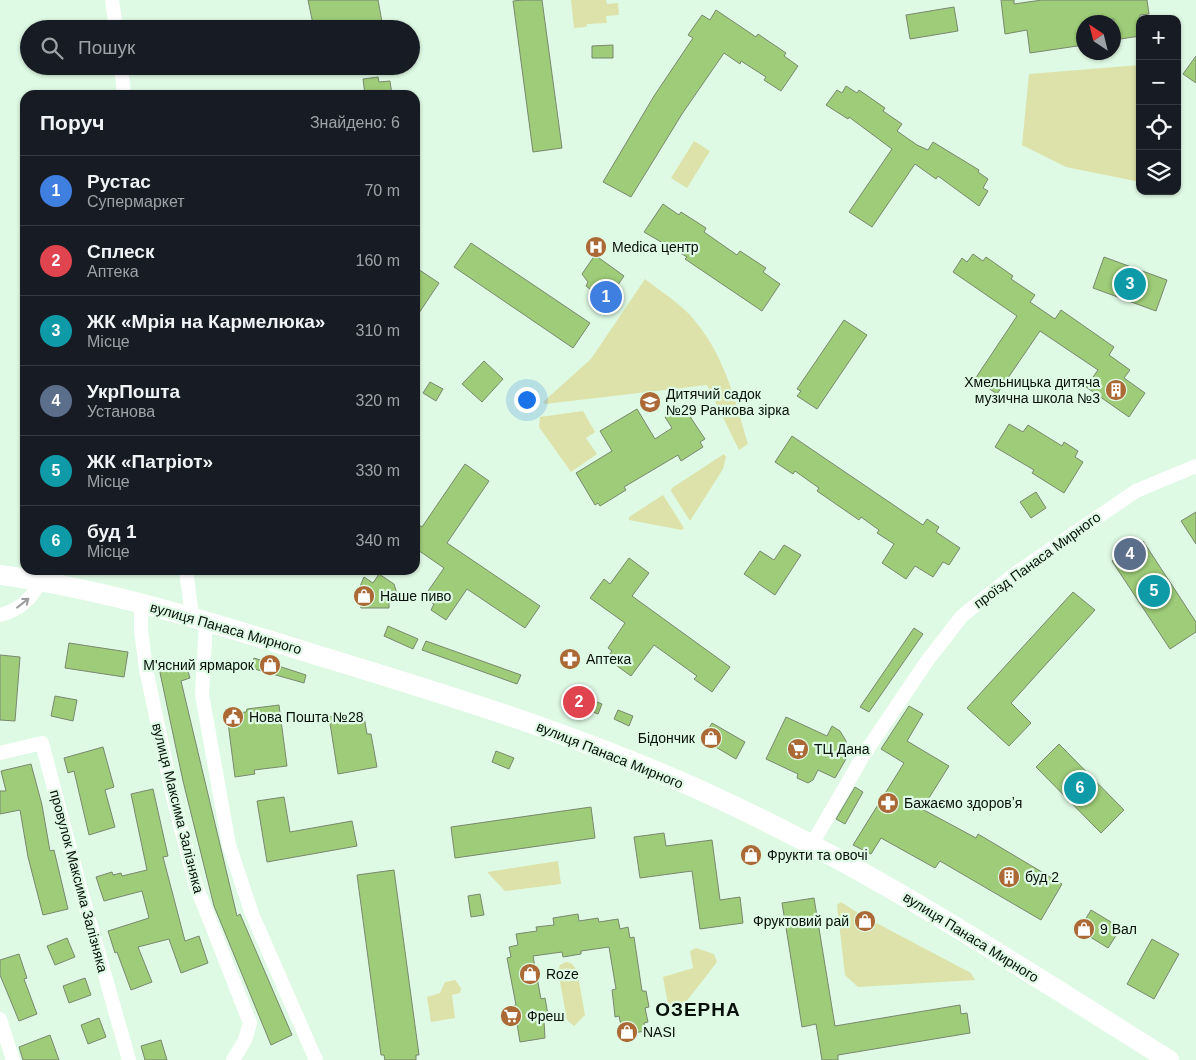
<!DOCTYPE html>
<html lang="uk">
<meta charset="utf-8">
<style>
body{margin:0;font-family:Arial,sans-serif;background:#242831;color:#f1f3f6}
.controls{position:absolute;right:15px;top:15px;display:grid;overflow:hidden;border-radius:10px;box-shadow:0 1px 4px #0004}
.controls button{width:45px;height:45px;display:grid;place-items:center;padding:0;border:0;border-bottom:1px solid #363941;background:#171b24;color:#f1f3f6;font:25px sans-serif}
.compass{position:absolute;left:1076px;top:15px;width:45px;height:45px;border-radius:50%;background:#171b24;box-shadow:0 1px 4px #0004;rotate:325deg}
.you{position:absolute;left:526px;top:399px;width:18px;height:18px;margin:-12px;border:4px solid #fff;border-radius:50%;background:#1a73e8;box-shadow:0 0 0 8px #1a73e833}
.badge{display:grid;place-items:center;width:32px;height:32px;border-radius:50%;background:#ab6935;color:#fff;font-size:16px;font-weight:700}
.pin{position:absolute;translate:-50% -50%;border:2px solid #fff;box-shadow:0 1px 5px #0006}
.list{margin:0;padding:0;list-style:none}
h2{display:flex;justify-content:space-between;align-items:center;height:65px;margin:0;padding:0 20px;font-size:21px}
h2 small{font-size:16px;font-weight:400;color:#9ea1a6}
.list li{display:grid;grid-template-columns:32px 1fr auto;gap:15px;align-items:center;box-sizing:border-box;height:70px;padding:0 20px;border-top:1px solid #363941}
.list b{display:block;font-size:19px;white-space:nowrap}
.list p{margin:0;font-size:16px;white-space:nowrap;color:#9ea1a6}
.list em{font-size:16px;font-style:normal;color:#9ea1a6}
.icon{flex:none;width:28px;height:28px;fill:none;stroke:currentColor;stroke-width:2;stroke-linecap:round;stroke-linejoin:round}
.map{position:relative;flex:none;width:1196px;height:1060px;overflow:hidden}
.search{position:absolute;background:#171b24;box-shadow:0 1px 4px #0004;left:20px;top:20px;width:400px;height:55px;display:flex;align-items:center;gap:12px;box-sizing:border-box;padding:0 18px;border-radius:28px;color:#9ea1a6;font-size:19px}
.panel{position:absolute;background:#171b24;box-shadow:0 1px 4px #0004;left:20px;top:90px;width:400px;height:485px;border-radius:15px}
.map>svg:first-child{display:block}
.green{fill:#dce2a9}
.building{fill:#9ecc78;stroke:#79886f}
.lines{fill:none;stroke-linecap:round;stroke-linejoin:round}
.street{stroke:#fff;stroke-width:14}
.secondary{stroke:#fff;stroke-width:20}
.oneway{stroke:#9c9f9d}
.labels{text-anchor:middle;stroke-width:4.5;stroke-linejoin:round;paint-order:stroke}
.poi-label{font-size:14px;fill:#071009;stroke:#dffae4;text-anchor:start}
.street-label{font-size:14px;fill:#071009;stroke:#dffae4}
.district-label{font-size:19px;font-weight:bold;letter-spacing:1px;fill:#071009;stroke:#dffae4}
</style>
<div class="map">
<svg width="1196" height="1060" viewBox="0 0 1196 1060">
<rect width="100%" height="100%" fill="#dffae4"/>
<path class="green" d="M571 0H606L607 4 618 3 619 15 606 16 607 23 587 24 586 27 574 28Z
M1140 65V182L1066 167 1022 145 1029 74Z
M694 141 710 151 687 188 671 178Z
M645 279C659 290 675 300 688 313 723 350 734 396 748 444L739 450 707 385 545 404 543 402 591 359Z
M583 411 595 432 586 438 597 454 571 472 539 427 540 417Z
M724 454 726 457 723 469 690 521 671 491 672 488Z
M663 495 684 528 682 530 629 520V517Z
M558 861 561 884 505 891 487 872Z
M841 902 863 916 971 973 975 980 858 987 845 975 837 905Z
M696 948 714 954 717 962 682 1007 670 1016 663 977 693 968 690 951Z
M566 962 571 963 577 970 585 1015 574 1026 567 1020 558 971 560 965Z
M455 980 461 988 460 993 452 995 455 1018 431 1022 427 997 440 993 445 982Z"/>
<path class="building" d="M308 0H378L383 27 355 29 354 25 337 29H314Z
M523 0H542L562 148 533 152 513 1Z
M1001 0H1014V4L1042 0H1147L1149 14 1140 15V36L1114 40V19L1084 22V45L1030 53 1027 30 1005 34Z
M954 7 958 31 910 39 906 15Z
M716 10 756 37 758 34 786 53 784 56 798 66 781 91 764 80 766 77 741 61 740 64 724 53 682 114 631 197 603 182 654 96 693 38 688 35 702 15 710 20Z
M613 45V58H592V46Z
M1196 56V83L1183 74Z
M378 77 379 82 390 81 392 95H365L363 79Z
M846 86 857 93 859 90 885 108 883 111 902 124 897 131 917 145 928 150 933 142 979 170 978 172 988 179 983 188 988 191 979 206 938 176 936 179 915 164 872 227 849 212 892 149 849 117 848 119 826 105 837 90 842 93Z
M663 204 679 215 681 212 706 228 704 232 737 255 740 251 766 268 763 272 780 284 762 311 685 259 687 257 644 232Z
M471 243 590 323 573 348 454 267Z
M973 254 983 261 986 257 1013 276 1011 279 1035 295 1030 302 1055 319 1061 310 1114 347 1109 355 1130 370 1124 378 1145 393 1129 417 1086 387 1098 370 1040 331 997 394 975 379 1017 316 953 272 962 258 967 262Z
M595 255 624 276 609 298 604 300 586 286 588 282 582 274Z
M1104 257 1167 280 1156 311 1093 288Z
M415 267 439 283 415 319Z
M844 320 867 335 817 409 797 396 801 391 797 389Z
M484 361 503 379 482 402 462 384Z
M430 382 443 389 436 401 423 393Z
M683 406 705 439 700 442 703 447 681 461 678 455 624 487 626 490 600 506 598 503 595 505 576 473 612 451 600 431 637 409 655 439 672 428 665 417Z
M1009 424 1023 432 1028 425 1062 446 1064 442 1078 451 1075 457 1083 462 1064 493 1032 473 1034 470 995 447Z
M792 436 923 525 927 519 939 527 936 532 960 548 949 565 943 562 933 577 915 566 906 579 882 563 894 544 877 533 879 530 861 517 859 520 817 491 819 488 795 471 793 474 775 462Z
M465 464 489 481 447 543 540 606 525 628 467 589 446 620 431 610 434 604 426 599 429 595 426 594 444 568 415 548V530L419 525 422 527Z
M1036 492 1046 508 1031 518 1020 502Z
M1196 512V544L1181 521Z
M1143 541 1196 622V632L1170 649 1112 561Z
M784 545 801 555 775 595 744 574 760 551 774 560Z
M629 558 649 573 632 596 730 667 712 692 694 679 697 676 654 645 631 676 613 663 616 660 609 655 612 651 608 648 625 623 590 598 604 579 610 584Z
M379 574 394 584 398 597 389 598V608H361L358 591 364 577 373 583Z
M1073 592 1095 610 1011 703 1031 723 1009 746 967 708Z
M388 626 418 639 413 649 384 636Z
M914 628 923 634 869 712 860 707Z
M426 641 521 675 517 684 422 650Z
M69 643 128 652 124 677 65 668Z
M0 655 20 657 15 721 0 720Z
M254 658 306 675 304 683 251 668Z
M185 661 190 678 181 681 237 916 240 914 292 1035 271 1045 214 906 183 781 159 668Z
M575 693 602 704 598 714 571 703Z
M55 696 77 700 73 721 51 716Z
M279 705 287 766 254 770 255 774 235 777 227 715 246 712 247 709Z
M909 706 923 714 907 741 949 766 922 809 976 838 978 834 1062 884 1041 920 940 861 935 868 881 838 871 854 853 845 904 763 881 749Z
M618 710 633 716 629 726 614 719Z
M363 711 367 734H371L377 767 338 774 329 717Z
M786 717 827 736 832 726 840 731 846 741 847 750 846 759 835 778 818 770 813 780 808 783 797 778 798 774 766 759Z
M712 723 745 742 736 759 702 739Z
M1059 744 1124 810 1101 833 1036 767Z
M103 747 114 787 105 790 115 827 89 835 74 771 68 773 64 758Z
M496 751 514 758 509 769 492 762Z
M31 764 42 805 50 851 54 850 68 909 43 915 28 857 20 810 0 814V791H6L1 771Z
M855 787 863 792 845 824 836 819Z
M153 789 168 856 163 857 185 941 199 936 208 963 181 973 169 939 138 947 152 982 131 990 117 952 115 953 108 931 149 918 142 891 104 901 96 877 112 872 113 875 121 873 122 876 147 870 131 794Z
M284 797 290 832 352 821 357 846 267 862 257 801Z
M591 807 595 838 455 858 451 827Z
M664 833 666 846 712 840 720 900 740 897 743 923 700 929 692 871 640 878 634 837Z
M394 870 419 1055H416V1060H385L384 1055H381L357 875Z
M480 894 484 915 471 917 468 896Z
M814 898 835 1026 960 1005 961 1014 967 1013 970 1033 838 1055V1060H822L816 1024 802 1027 782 903Z
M1091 910 1121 928 1108 948 1079 930Z
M578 914 579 921 598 918 599 922 618 919 620 929 628 927 630 938 634 937 642 991H646L649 1007 645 1008 648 1022 644 1023 645 1031 623 1035 619 1016 615 1017 614 1007 612 990 616 989 609 947 581 951V954L563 957 562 952 533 956 541 999 545 998 549 1020 544 1021 545 1038 520 1042 517 1024 511 1025 507 1007 516 1005 507 958 511 957 509 947 518 945 516 934 537 931 536 927 554 925 553 918Z
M67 938 75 957 55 965 47 946Z
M1152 939 1179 954 1154 999 1127 984Z
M19 954 27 978 24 979 37 1014 19 1021 0 975V960Z
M85 978 91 995 69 1003 63 986Z
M99 1018 106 1037 88 1044 81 1025Z
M50 1035 59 1060H23L19 1047Z
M161 1040 167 1060H145L141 1046Z"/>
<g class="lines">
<path class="street" d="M112 0 116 29
M121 66 124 95
M186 570 192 616
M141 604V630L146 669 173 797 195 883 250 1023 245 1040 233 1060
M0 615C17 611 33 599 39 582
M206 621 202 695 229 845 252 914 316 1060
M0 753 42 743 83 898 129 1060
M812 844 863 756 927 661 962 616 1016 573 1136 491 1196 466
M0 1019 13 1060"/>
<path class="secondary" d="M0 575C110 590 217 624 323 657 461 699 601 742 732 805 885 877 1026 971 1169 1060"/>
</g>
<defs><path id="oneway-shaft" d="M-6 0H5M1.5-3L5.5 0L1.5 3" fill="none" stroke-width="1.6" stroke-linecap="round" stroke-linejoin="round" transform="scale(1.25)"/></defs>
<use class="oneway" href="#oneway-shaft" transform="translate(23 603) rotate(-38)"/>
<defs>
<g id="hospital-disc" transform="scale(1.125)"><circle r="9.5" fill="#ab6935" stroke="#dffae4"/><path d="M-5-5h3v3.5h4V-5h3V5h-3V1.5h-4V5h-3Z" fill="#fff"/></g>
<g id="building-disc" transform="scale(1.125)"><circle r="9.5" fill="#ab6935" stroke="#dffae4"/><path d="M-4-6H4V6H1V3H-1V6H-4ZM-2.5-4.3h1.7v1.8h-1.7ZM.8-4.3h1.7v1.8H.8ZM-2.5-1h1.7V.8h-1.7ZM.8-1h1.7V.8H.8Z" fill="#fff"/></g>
<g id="school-disc" transform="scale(1.125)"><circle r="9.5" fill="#ab6935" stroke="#dffae4"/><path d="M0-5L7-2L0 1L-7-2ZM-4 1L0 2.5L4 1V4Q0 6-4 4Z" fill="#fff"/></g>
<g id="shop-disc" transform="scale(1.125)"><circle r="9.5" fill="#ab6935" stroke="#dffae4"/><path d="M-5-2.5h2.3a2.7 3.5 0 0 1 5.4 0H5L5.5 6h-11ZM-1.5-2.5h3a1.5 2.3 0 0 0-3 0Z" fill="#fff"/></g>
<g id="pharmacy-disc" transform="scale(1.125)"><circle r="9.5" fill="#ab6935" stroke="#dffae4"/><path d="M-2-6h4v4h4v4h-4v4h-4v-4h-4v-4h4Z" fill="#fff"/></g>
<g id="civic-disc" transform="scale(1.125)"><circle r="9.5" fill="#ab6935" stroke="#dffae4"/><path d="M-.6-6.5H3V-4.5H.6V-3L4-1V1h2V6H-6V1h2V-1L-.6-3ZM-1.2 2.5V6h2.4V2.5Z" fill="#fff"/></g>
<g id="supermarket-disc" transform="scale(1.125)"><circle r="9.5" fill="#ab6935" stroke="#dffae4"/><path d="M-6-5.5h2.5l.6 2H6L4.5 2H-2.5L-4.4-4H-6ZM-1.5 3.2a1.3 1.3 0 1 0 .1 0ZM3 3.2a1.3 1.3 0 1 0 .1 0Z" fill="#fff"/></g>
</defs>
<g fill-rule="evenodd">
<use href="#hospital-disc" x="596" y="247"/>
<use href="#building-disc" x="1116" y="390"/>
<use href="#school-disc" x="650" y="402"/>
<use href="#shop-disc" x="364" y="596"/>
<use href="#pharmacy-disc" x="570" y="659"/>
<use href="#shop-disc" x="270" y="665"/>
<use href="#civic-disc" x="233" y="717"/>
<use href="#shop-disc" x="711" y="738"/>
<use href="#supermarket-disc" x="798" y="749"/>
<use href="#pharmacy-disc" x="888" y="803"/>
<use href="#shop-disc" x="751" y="855"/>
<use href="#building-disc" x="1009" y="877"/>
<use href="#shop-disc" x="865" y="921"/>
<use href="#shop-disc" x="1084" y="929"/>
<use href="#shop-disc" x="530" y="974"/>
<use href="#supermarket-disc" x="511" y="1016"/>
<use href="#shop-disc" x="627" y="1032"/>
</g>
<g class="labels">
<g class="poi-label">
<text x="612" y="252">Medica центр</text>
<text x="1100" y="387" text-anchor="end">Хмельницька дитяча<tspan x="1100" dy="16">музична школа №3</tspan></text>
<text x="666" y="399">Дитячий садок<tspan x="666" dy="16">№29 Ранкова зірка</tspan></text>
<text x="380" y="601">Наше пиво</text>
<text x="586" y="664">Аптека</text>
<text x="254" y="670" text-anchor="end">М'ясний ярмарок</text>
<text x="249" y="722">Нова Пошта №28</text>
<text x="695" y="743" text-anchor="end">Бідончик</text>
<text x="814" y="754">ТЦ Дана</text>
<text x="904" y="808">Бажаємо здоровʼя</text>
<text x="767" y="860">Фрукти та овочі</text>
<text x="1025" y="882">буд 2</text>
<text x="849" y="926" text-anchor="end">Фруктовий рай</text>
<text x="1100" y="934">9 Вал</text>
<text x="546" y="979">Roze</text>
<text x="527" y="1021">Фреш</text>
<text x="643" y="1037">NASI</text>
</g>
<g class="street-label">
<text transform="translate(1037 560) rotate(-36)" y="5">проїзд Панаса Мирного</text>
<text transform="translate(226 628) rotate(16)" y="5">вулиця Панаса Мирного</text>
<text transform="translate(610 755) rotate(22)" y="5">вулиця Панаса Мирного</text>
<text transform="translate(178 808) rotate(76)" y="5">вулиця Максима Залізняка</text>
<text transform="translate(79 881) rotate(75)" y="5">провулок Максима Залізняка</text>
<text transform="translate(971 937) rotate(32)" y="5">вулиця Панаса Мирного</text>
</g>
<g class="district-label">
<text x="698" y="1016">ОЗЕРНА</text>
</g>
</g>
</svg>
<div class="controls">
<button>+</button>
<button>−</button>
<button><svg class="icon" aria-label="locate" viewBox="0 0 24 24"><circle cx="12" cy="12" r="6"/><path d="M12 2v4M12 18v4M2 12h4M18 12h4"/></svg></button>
<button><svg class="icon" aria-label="layers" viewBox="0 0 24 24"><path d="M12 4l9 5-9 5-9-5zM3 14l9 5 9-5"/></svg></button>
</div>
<svg class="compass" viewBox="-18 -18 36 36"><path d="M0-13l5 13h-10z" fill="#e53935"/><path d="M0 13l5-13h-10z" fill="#9ea1a6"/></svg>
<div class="you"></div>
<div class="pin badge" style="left:606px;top:297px;background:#3f7fe0">1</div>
<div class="pin badge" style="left:579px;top:702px;background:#e0444e">2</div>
<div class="pin badge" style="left:1130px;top:284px;background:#0f9aa8">3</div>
<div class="pin badge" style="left:1130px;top:554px;background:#5c6f8a">4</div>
<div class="pin badge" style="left:1154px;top:591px;background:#0f9aa8">5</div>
<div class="pin badge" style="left:1080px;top:788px;background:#0f9aa8">6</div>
<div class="search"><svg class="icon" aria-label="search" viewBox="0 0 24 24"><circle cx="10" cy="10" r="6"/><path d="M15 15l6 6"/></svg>Пошук</div>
<section class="panel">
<h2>Поруч<small>Знайдено: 6</small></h2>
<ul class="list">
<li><span class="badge" style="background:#3f7fe0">1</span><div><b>Рустас</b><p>Супермаркет</p></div><em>70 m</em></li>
<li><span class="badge" style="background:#e0444e">2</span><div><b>Сплеск</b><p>Аптека</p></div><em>160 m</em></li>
<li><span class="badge" style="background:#0f9aa8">3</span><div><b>ЖК «Мрія на Кармелюка»</b><p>Місце</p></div><em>310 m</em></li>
<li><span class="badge" style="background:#5c6f8a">4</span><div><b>УкрПошта</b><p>Установа</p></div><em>320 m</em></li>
<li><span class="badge" style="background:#0f9aa8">5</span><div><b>ЖК «Патріот»</b><p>Місце</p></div><em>330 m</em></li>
<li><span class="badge" style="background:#0f9aa8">6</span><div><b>буд 1</b><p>Місце</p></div><em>340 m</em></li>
</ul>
</section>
</div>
